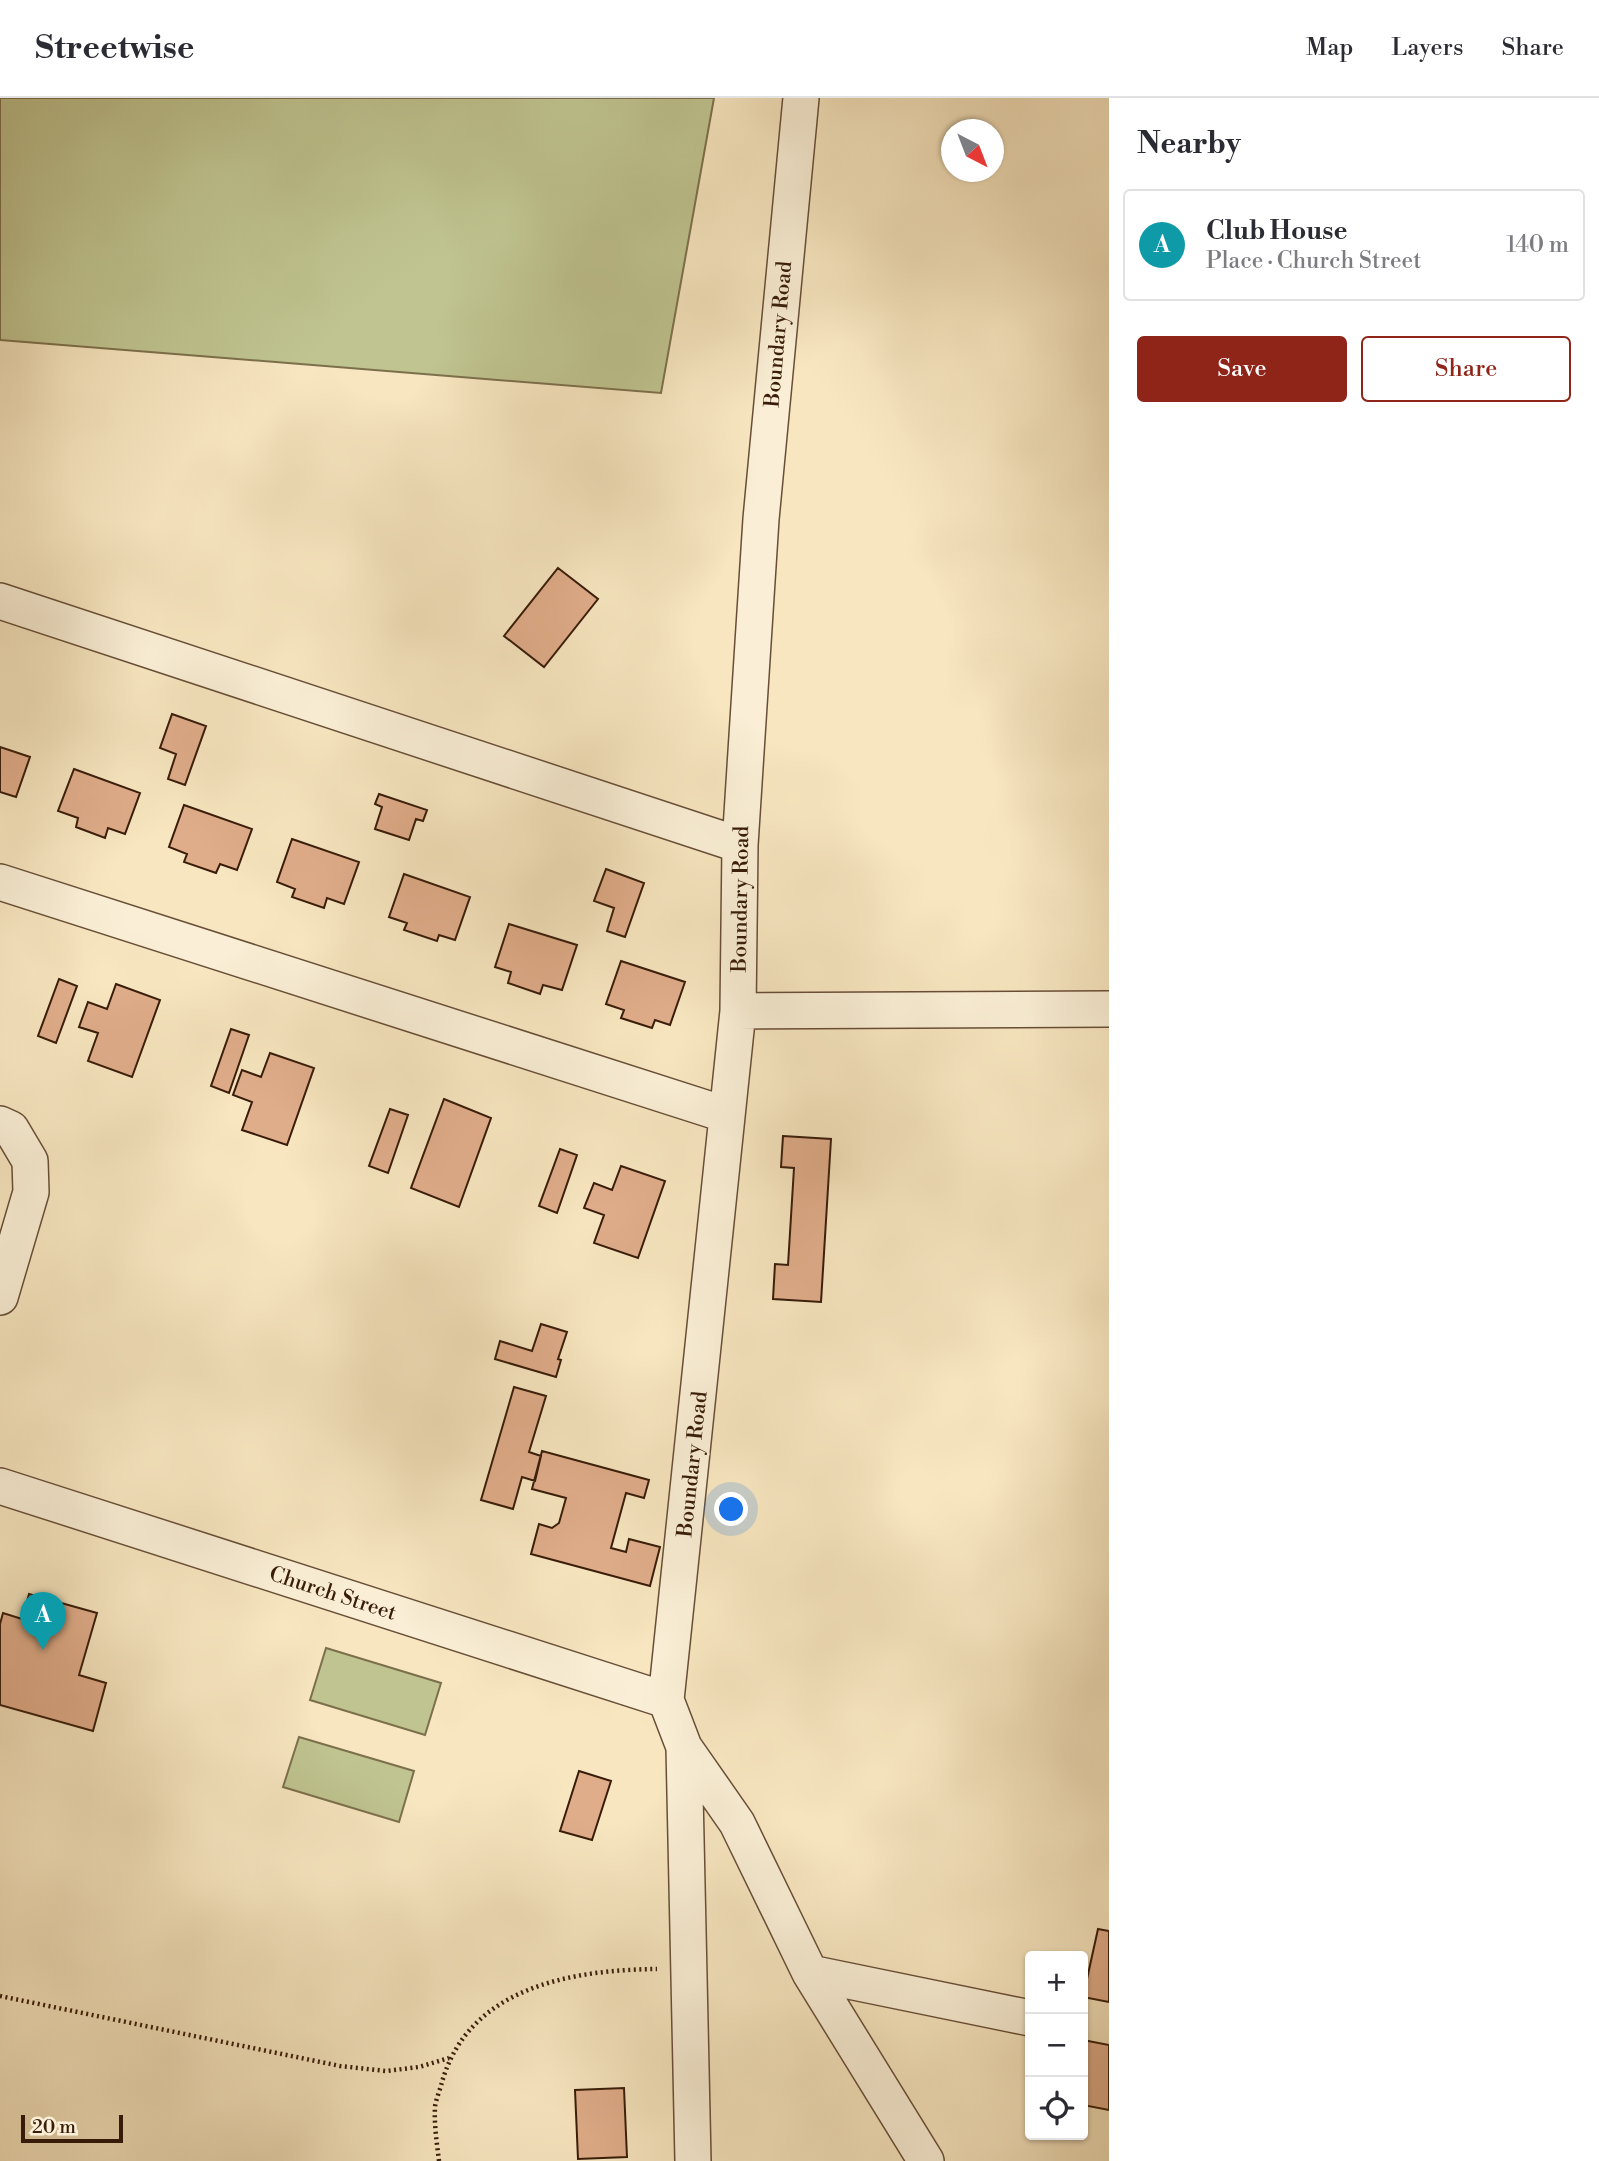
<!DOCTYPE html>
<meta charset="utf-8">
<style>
body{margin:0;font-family:"Libre Bodoni",serif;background:#f2f2f3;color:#2b2b33}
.controls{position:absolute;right:21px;bottom:21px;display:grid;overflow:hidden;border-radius:7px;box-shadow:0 2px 5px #0004}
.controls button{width:63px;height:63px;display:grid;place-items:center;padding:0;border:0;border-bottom:2px solid #e1e1e2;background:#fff;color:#2b2b33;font:35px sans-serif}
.compass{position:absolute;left:941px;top:21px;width:63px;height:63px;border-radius:50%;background:#fff;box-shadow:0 2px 5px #0004;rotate:138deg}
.scale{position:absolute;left:21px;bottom:18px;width:102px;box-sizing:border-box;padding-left:7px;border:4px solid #381c09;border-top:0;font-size:19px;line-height:24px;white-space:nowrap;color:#381c09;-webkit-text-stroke:5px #faefd6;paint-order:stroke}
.you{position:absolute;left:732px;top:1412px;width:24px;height:24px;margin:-18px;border:5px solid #fff;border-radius:50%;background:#1a73e8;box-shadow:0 0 0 10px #1a73e833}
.badge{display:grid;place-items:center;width:46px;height:46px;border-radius:50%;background:#8f2418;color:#fff;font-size:23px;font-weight:700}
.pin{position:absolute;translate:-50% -58px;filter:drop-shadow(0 2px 4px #0008)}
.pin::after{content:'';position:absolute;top:37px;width:24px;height:21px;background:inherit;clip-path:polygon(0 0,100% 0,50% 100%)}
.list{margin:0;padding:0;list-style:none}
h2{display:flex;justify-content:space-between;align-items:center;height:91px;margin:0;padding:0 28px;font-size:30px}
h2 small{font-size:23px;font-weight:400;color:#7c7c81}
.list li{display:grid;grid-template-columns:46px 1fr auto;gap:21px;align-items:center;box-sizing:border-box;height:112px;margin:0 14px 14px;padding:0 14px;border:2px solid #e1e1e2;border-radius:7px}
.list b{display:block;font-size:26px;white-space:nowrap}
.list p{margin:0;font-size:23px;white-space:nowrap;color:#7c7c81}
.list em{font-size:23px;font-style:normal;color:#7c7c81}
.actions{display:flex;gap:14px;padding:21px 28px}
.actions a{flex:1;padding:16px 0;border:2px solid #8f2418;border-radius:7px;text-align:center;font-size:24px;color:#8f2418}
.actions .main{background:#8f2418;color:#fff}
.icon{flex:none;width:38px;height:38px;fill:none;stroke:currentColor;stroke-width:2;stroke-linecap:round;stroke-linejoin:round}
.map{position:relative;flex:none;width:1109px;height:2063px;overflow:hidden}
header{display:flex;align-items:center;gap:42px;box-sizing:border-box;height:98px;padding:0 35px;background:#fff;border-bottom:2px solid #e1e1e2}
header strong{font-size:33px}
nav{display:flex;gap:38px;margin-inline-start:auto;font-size:24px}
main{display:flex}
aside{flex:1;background:#fff}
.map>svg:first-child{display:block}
.green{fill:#bfc490;stroke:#7c704c;stroke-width:2}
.building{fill:#e0ad8a;stroke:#381c09;stroke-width:2}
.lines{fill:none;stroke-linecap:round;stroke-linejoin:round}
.minor-casing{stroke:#684e37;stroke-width:38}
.path{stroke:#381c09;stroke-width:4.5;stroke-dasharray:2 3.5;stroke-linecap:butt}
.minor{stroke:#faefd6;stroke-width:35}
.labels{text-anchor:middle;stroke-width:5;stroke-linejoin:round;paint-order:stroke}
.street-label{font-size:21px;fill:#381c09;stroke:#faefd6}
</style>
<header>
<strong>Streetwise</strong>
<nav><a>Map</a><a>Layers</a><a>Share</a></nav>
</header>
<main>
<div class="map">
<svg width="1109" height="2063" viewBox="0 0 1109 2063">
<rect width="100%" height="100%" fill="#f7e6c0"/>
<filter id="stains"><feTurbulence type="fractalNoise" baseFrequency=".00286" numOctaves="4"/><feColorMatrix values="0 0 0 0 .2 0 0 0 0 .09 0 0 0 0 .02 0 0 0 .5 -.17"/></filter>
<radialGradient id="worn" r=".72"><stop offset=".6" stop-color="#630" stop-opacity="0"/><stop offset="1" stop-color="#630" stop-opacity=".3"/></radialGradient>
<path class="green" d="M0 0H714L661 295 0 242Z
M326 1550 441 1585 425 1637 310 1602Z
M299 1639 414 1673 399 1724 283 1689Z"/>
<path class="building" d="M558 470 598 501 544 569 504 538Z
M172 616 206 628 185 687 168 681 176 656 160 650Z
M0 649 30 659 16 699 0 694Z
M74 671 140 695 125 736 108 730 105 740 76 729 78 720 58 713Z
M379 696 427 712 423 723 416 721 409 742 375 731 382 709 375 706Z
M184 707 252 731 237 772 220 766 216 775 184 764 187 756 169 749Z
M292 741 359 764 344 806 327 800 324 810 292 799 295 791 277 784Z
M606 771 644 785 625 839 607 833 614 810 594 803Z
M404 776 470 799 455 842 439 837 437 843 404 832 407 825 389 819Z
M509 826 577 847 562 892 543 887 540 896 508 885 511 874 495 869Z
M621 863 685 884 670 927 655 922 652 930 621 920 624 912 606 906Z
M59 881 77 888 56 945 38 938Z
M116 886 160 902 132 979 88 963 98 935 79 929 88 904 107 911Z
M231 931 249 937 229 995 211 988Z
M270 955 314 970 287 1047 242 1032 252 1004 233 997 242 972 261 979Z
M444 1001 491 1020 459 1109 411 1090Z
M390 1011 408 1017 388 1075 369 1068Z
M783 1038 831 1041 821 1204 773 1201 775 1166 788 1167 794 1070 781 1069Z
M560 1051 577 1057 557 1115 539 1108Z
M621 1068 665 1083 638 1160 594 1145 604 1117 584 1110 594 1085 612 1092Z
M541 1226 567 1234 558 1261 561 1262 556 1279 495 1261 500 1243 532 1253Z
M514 1289 546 1298 529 1354 541 1358 535 1383 522 1379 513 1411 481 1402Z
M542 1353 649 1382 644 1400 626 1395 611 1450 626 1454 629 1441 660 1449 650 1488 531 1456 539 1426 552 1430 559 1425 566 1400 532 1391Z
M29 1496 97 1515 79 1577 106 1585 93 1633 0 1607V1526L3 1515 22 1521Z
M579 1673 611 1683 592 1742 560 1733Z
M1098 1831 1109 1833V1904L1083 1899Z
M1083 1942 1109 1947V2012L1083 2007Z
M624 1990 627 2059 578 2061 575 1992Z"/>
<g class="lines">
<g class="minor-casing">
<path id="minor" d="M801 0 761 421 740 747 738 913 666 1602 684 1649 737 1725 810 1875 926 2063
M0 503 740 747
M0 784 727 1017
M738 913 1109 911
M0 1026 11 1031 30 1063 31 1094 0 1199
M0 1388 666 1602
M684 1649 693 2063
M810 1875 1030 1920"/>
</g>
<path class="path" d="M0 1898 340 1968 386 1973 419 1969 449 1960
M439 2063C437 2046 434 2027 435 2009 436 2001 440 1992 442 1984 469 1889 571 1872 657 1871"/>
<use href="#minor" class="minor"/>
</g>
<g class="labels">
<g class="street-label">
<text transform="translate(778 236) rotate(-85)" y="7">Boundary Road</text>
<text transform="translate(740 801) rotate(-89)" y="7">Boundary Road</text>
<text transform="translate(692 1366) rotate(-84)" y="7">Boundary Road</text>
<text transform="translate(333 1495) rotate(18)" y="7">Church Street</text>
</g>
</g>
<rect width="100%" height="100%" filter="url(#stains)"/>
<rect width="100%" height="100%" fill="url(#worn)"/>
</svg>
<div class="controls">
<button>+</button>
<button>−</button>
<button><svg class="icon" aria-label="locate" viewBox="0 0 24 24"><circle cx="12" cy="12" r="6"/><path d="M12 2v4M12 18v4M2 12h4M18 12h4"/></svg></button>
</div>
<svg class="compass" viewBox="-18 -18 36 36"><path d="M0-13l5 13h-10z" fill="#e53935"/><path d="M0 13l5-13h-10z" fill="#7c7c81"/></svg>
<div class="scale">20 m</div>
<div class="you"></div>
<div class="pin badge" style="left:43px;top:1552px;background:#0f9aa8">A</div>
</div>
<aside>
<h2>Nearby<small></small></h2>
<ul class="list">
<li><span class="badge" style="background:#0f9aa8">A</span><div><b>Club House</b><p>Place · Church Street</p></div><em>140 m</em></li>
</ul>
<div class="actions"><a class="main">Save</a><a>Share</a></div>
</aside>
</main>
